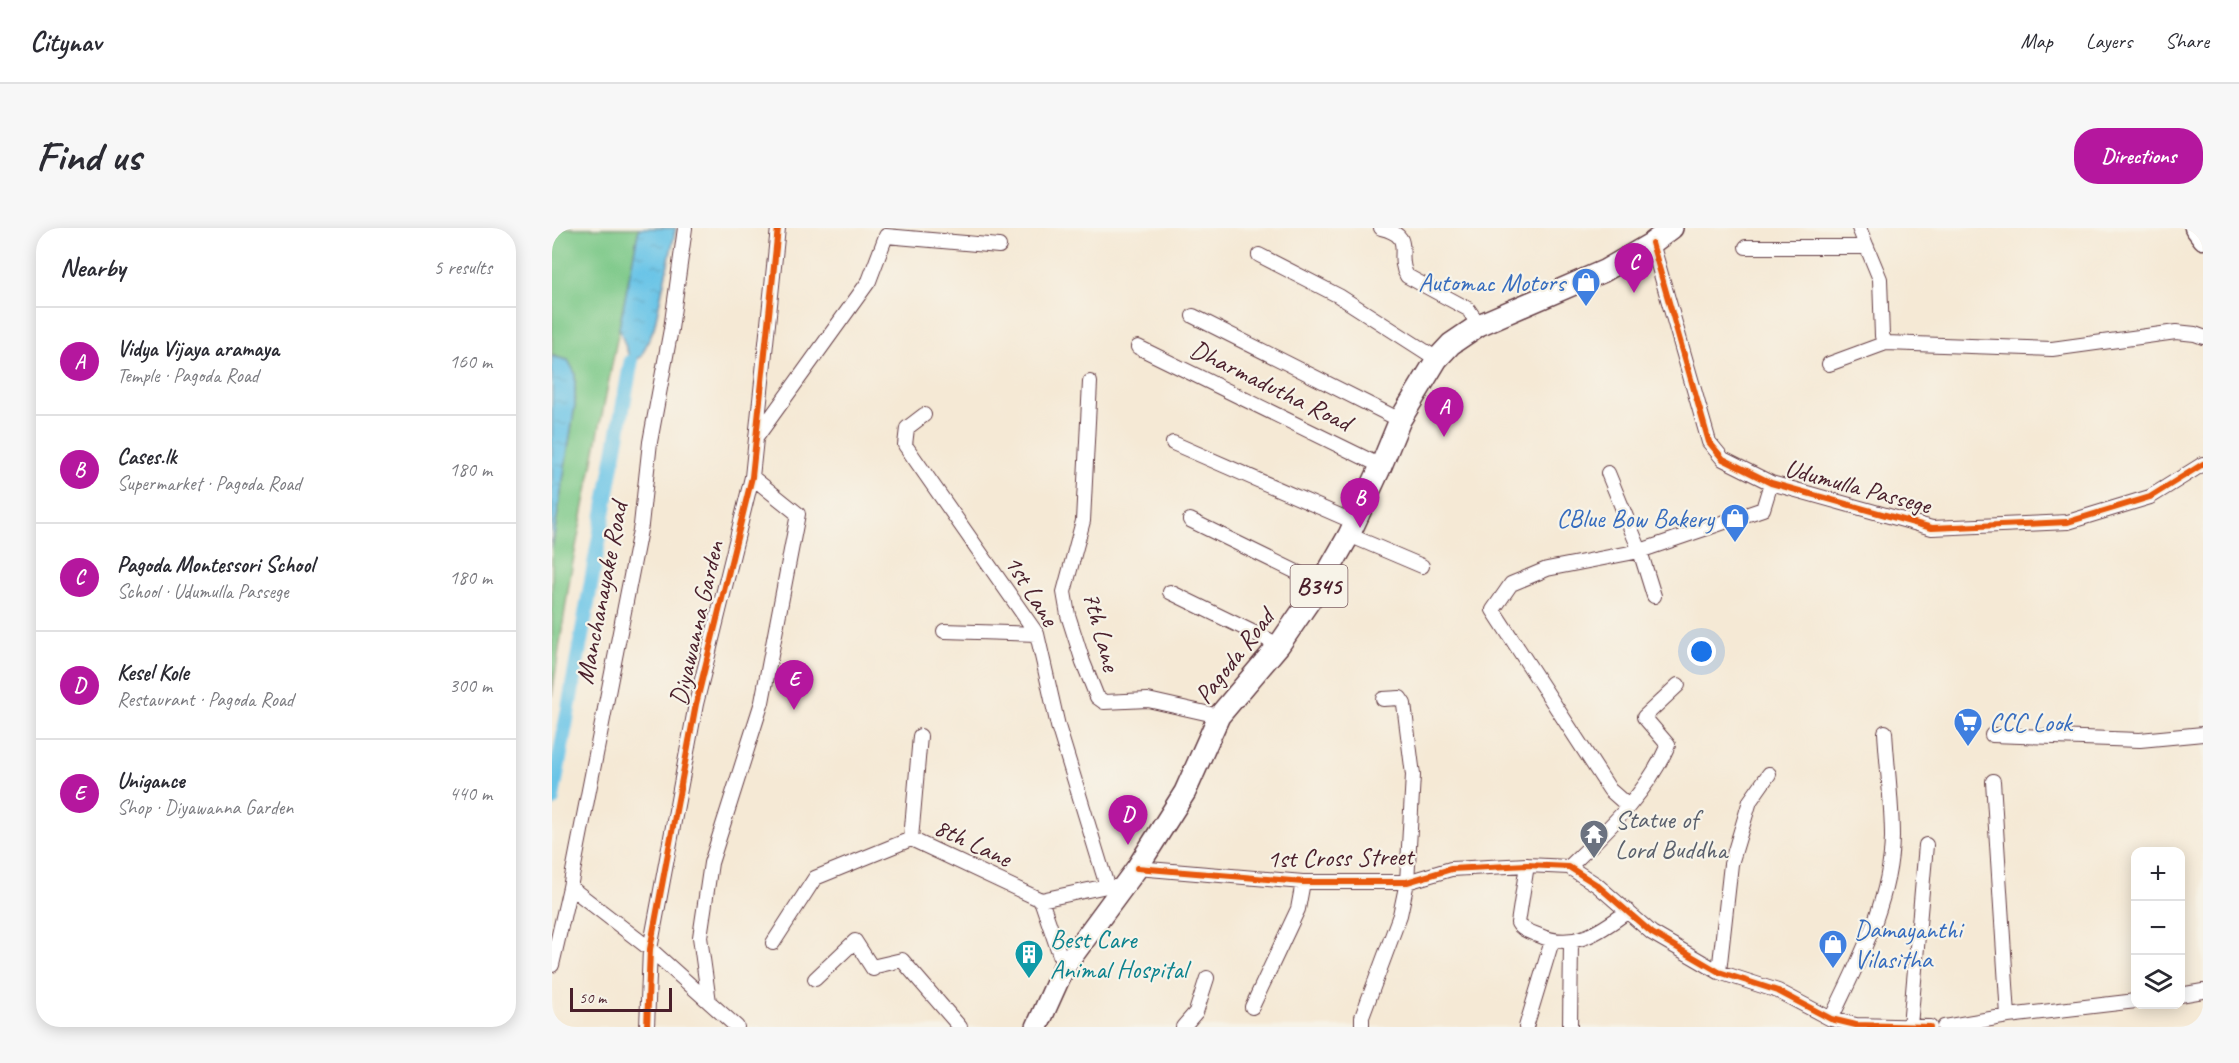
<!DOCTYPE html>
<meta charset="utf-8">
<style>
body{margin:0;font-family:Caveat,sans-serif;background:#f7f7f7;color:#2b2b33}
.controls{position:absolute;right:18px;bottom:18px;display:grid;overflow:hidden;border-radius:12px;box-shadow:0 3px 15px #0003}
.controls button{width:54px;height:54px;display:grid;place-items:center;padding:0;border:0;border-bottom:2px solid #e1e1e2;background:#fff;color:#2b2b33;font:30px sans-serif}
.scale{position:absolute;left:18px;bottom:15px;width:102px;box-sizing:border-box;padding-left:6px;border:3px solid #4a1f2b;border-top:0;font-size:16px;line-height:21px;white-space:nowrap;color:#4a1f2b;-webkit-text-stroke:4px #f7f3e8;paint-order:stroke}
.you{position:absolute;left:1150px;top:424px;width:21px;height:21px;margin:-15px;border:4px solid #fff;border-radius:50%;background:#1a73e8;box-shadow:0 0 0 9px #1a73e833}
.badge{display:grid;place-items:center;width:39px;height:39px;border-radius:50%;background:#b5179e;color:#fff;font-size:20px;font-weight:700}
.pin{position:absolute;translate:-50% -50px;filter:drop-shadow(0 2px 3px #0008)}
.pin::after{content:'';position:absolute;top:32px;width:21px;height:18px;background:inherit;clip-path:polygon(0 0,100% 0,50% 100%)}
.list{margin:0;padding:0;list-style:none}
h2{display:flex;justify-content:space-between;align-items:center;height:78px;margin:0;padding:0 24px;font-size:26px}
h2 small{font-size:20px;font-weight:400;color:#7c7c81}
.list li{display:grid;grid-template-columns:39px 1fr auto;gap:18px;align-items:center;box-sizing:border-box;height:108px;padding:0 24px;border-top:2px solid #e1e1e2}
.list b{display:block;font-size:22px;white-space:nowrap}
.list p{margin:0;font-size:20px;white-space:nowrap;color:#7c7c81}
.list em{font-size:20px;font-style:normal;color:#7c7c81}
.icon{flex:none;width:33px;height:33px;fill:none;stroke:currentColor;stroke-width:2;stroke-linecap:round;stroke-linejoin:round}
.map{position:relative;flex:none;width:1651px;height:799px;overflow:hidden;border-radius:24px}
header{display:flex;align-items:center;gap:36px;box-sizing:border-box;height:84px;padding:0 30px;background:#fff;border-bottom:2px solid #e1e1e2}
header strong{font-size:28px}
nav{display:flex;gap:33px;margin-inline-start:auto;font-size:21px}
.intro{display:flex;align-items:center;justify-content:space-between;box-sizing:border-box;height:144px;padding:0 36px}
h1{margin:0;font-size:42px}
.button{padding:15px 27px;border-radius:24px;background:#b5179e;color:#fff;font-size:21px;font-weight:700}
main{display:flex;gap:36px;padding:0 36px}
aside{flex:1;background:#fff;border-radius:24px;box-shadow:0 3px 15px #0003}
.map>svg:first-child{display:block}
.green{fill:#7ac887;stroke:#627459;stroke-width:1.5}
.water{fill:url(#water-ripples);stroke:#5a7289;stroke-width:1.5}
.lines{fill:none;stroke-linecap:round;stroke-linejoin:round}
.canal{stroke:#69c4e7;stroke-width:15}
.street-casing{stroke:#643d44;stroke-width:16}
.secondary-casing{stroke:#643d44;stroke-width:21}
.primary-casing{stroke:#643d44;stroke-width:24}
.street{stroke:#fff;stroke-width:14}
.secondary{stroke:#fff;stroke-width:18}
.primary{stroke:#fff;stroke-width:21}
.cycleway-casing{stroke:#f7f3e8;stroke-width:10}
.cycleway{stroke:#e8590c;stroke-width:6}
.labels{text-anchor:middle;stroke-width:4.5;stroke-linejoin:round;paint-order:stroke}
.shield{fill:#f7f3e8;stroke:#7e5f64;stroke-width:1.5}
.shield-label{font-size:24px;font-weight:bold;fill:#4a1f2b}
.shop-label{font-size:26px;fill:#366cbe;stroke:#f7f3e8;text-anchor:end}
.street-label{font-size:26px;fill:#4a1f2b;stroke:#f7f3e8}
.worship-label{font-size:26px;fill:#5b616d;stroke:#f7f3e8;text-anchor:start}
.culture-label{font-size:26px;fill:#0d838f;stroke:#f7f3e8;text-anchor:start}
</style>
<header>
<strong>Citynav</strong>
<nav><a>Map</a><a>Layers</a><a>Share</a></nav>
</header>
<div class="intro"><h1>Find us</h1><a class="button">Directions</a></div>
<main>
<aside>
<h2>Nearby<small>5 results</small></h2>
<ul class="list">
<li><span class="badge">A</span><div><b>Vidya Vijaya aramaya</b><p>Temple · Pagoda Road</p></div><em>160 m</em></li>
<li><span class="badge">B</span><div><b>Cases.lk</b><p>Supermarket · Pagoda Road</p></div><em>180 m</em></li>
<li><span class="badge">C</span><div><b>Pagoda Montessori School</b><p>School · Udumulla Passege</p></div><em>180 m</em></li>
<li><span class="badge">D</span><div><b>Kesel Kole</b><p>Restaurant · Pagoda Road</p></div><em>300 m</em></li>
<li><span class="badge">E</span><div><b>Unigance</b><p>Shop · Diyawanna Garden</p></div><em>440 m</em></li>
</ul>
</aside>
<div class="map">
<svg width="1651" height="799" viewBox="0 0 1651 799">
<defs>
<pattern id="water-ripples" width="26" height="14" patternUnits="userSpaceOnUse" patternTransform="scale(1.5)"><rect width="26" height="14" fill="#69c4e7"/><path d="M2 4q2-2 4 0t4 0M15 11q2-2 4 0t4 0" fill="none" stroke="#5da8c6"/></pattern>
</defs>
<rect width="100%" height="100%" fill="#f7f3e8"/>
<filter id="ink" filterUnits="userSpaceOnUse"><feTurbulence type="fractalNoise" baseFrequency=".0167" numOctaves="2"/><feDisplacementMap in="SourceGraphic" scale="12" xChannelSelector="R" yChannelSelector="G"/><feConvolveMatrix kernelMatrix="1 2 1 2 8 2 1 2 1" color-interpolation-filters="sRGB"/></filter>
<filter id="wash" filterUnits="userSpaceOnUse"><feTurbulence type="fractalNoise" baseFrequency=".008" numOctaves="4" result="noise"/><feDisplacementMap in="SourceGraphic" scale="24" xChannelSelector="R" yChannelSelector="G"/><feGaussianBlur stdDeviation="1.35" result="paint"/><feColorMatrix in="noise" values="0 0 0 0 0 0 0 0 0 0 0 0 0 0 0 0 0 1.4 0 .05"/><feComposite in="paint" operator="in"/></filter>
<g filter="url(#wash)">
<rect width="100%" height="100%" fill="#f5e9d5"/>
<path class="green" d="M0 0H87L18 349 0 468V321L23 177V145L4 128H0Z"/>
<path class="water" d="M87 0H124L102 100 89 129 79 134 67 100Z
M0 128 16 132 23 145V177L0 321Z"/>
<g class="lines">
<path class="canal" d="M0 572 79 134"/>
</g>
</g>
<g filter="url(#ink)">
<g class="lines">
<g class="street-casing">
<path id="street" d="M829 0C865 9 842 26 855 48L916 81 927 97
M1307 0 1328 51 1330 108 1334 115 1500 121 1624 104 1643 106 1651 109
M1100 15 1157 214 1171 231 1219 255 1380 300 1516 294 1598 269 1651 236
M1194 19H1315
M707 27 787 68 885 131
M641 88 848 192
M586 119 829 238
M1277 136 1334 115
M538 154 531 293 512 364 516 387 531 434 545 469 552 474 596 472 667 488
M372 187 355 200 353 217 485 406 506 498 555 658
M204 210 317 53 334 8 447 18
M621 215 802 294
M1056 245 1088 323 1102 368
M638 292 769 356
M797 307 870 338
M618 364 727 417
M392 403 485 406
M1440 507 1588 512 1651 506
M1441 553 1456 788
M1076 578 1058 562 941 382 959 356 995 341 1088 323 1211 281 1219 255
M359 611 368 508
M975 637 966 695C970 702 978 704 986 707 1021 723 1048 704 1076 683
M1017 639C1054 603 1095 566 1116 517L1092 489 1126 457
M585 640 751 654H855L899 641 975 637 1017 639 1045 657 1100 705 1167 744 1226 763 1279 791 1304 797 1378 799
M18 659 98 721 185 799
M489 672 512 739
M221 715 263 650 359 611 489 672 555 658 562 659
M0 737 18 659 89 297 98 214 119 101 133 0
M1167 744 1179 636 1198 573 1217 546
M263 751 303 713 321 741 324 738 350 732 408 799
M1628 767 1651 763
M157 774 148 709 159 635 210 474 246 286 200 249
M700 779 746 681 751 654
M1279 791C1306 734 1339 674 1340 609 1340 575 1335 539 1333 504
M1358 798 1374 617
M95 799 98 721 144 476 200 249 226 0
M631 799 644 784 655 750
M810 799V789L848 687 855 654 861 547 852 476 848 470 831 471
M974 799 1000 713
M1018 799 1019 713
M1392 799 1456 788 1584 773"/>
</g>
<g class="secondary-casing">
<path id="secondary" d="M1642 0 1651 12"/>
</g>
<g class="primary-casing">
<path id="primary" d="M485 799 512 739 585 640 633 564 667 488 727 417 769 356 797 307 829 238 848 192 885 131 899 116 927 97 1052 43 1100 15 1120 0"/>
</g>
<use href="#street" class="street"/>
<use href="#secondary" class="secondary"/>
<use href="#primary" class="primary"/>
<g class="cycleway-casing">
<path id="cycleway" d="M1100 15 1157 214 1171 231 1219 255 1380 300 1516 294 1598 269 1651 236
M585 640 751 654H855L899 641 975 637 1017 639 1045 657 1100 705 1167 744 1226 763 1279 791 1304 797 1378 799
M95 799 98 721 144 476 200 249 226 0"/>
</g>
<use href="#cycleway" class="cycleway"/>
</g>
</g>
<defs>
<g id="shop-pin" transform="scale(1.5)"><path d="M0 17L-7.5 6A9.5 9.5 0 1 1 7.5 6Z" fill="#3f7fe0" stroke="#f7f3e8"/><path d="M-5-2.5h2.3a2.7 3.5 0 0 1 5.4 0H5L5.5 6h-11ZM-1.5-2.5h3a1.5 2.3 0 0 0-3 0Z" fill="#fff"/></g>
<g id="supermarket-pin" transform="scale(1.5)"><path d="M0 17L-7.5 6A9.5 9.5 0 1 1 7.5 6Z" fill="#3f7fe0" stroke="#f7f3e8"/><path d="M-6-5.5h2.5l.6 2H6L4.5 2H-2.5L-4.4-4H-6ZM-1.5 3.2a1.3 1.3 0 1 0 .1 0ZM3 3.2a1.3 1.3 0 1 0 .1 0Z" fill="#fff"/></g>
<g id="temple-pin" transform="scale(1.5)"><path d="M0 17L-7.5 6A9.5 9.5 0 1 1 7.5 6Z" fill="#6b7280" stroke="#f7f3e8"/><path d="M0-6L5-2H3V0L6.5 2.5H4V6H1.5V3h-3V6H-4V2.5H-6.5L-3 0V-2H-5Z" fill="#fff"/></g>
<g id="building-pin" transform="scale(1.5)"><path d="M0 17L-7.5 6A9.5 9.5 0 1 1 7.5 6Z" fill="#0f9aa8" stroke="#f7f3e8"/><path d="M-4-6H4V6H1V3H-1V6H-4ZM-2.5-4.3h1.7v1.8h-1.7ZM.8-4.3h1.7v1.8H.8ZM-2.5-1h1.7V.8h-1.7ZM.8-1h1.7V.8H.8Z" fill="#fff"/></g>
</defs>
<g fill-rule="evenodd">
<use href="#shop-pin" x="1034" y="54"/>
<use href="#shop-pin" x="1183" y="290"/>
<use href="#supermarket-pin" x="1416" y="494"/>
<use href="#temple-pin" x="1042" y="606"/>
<use href="#shop-pin" x="1281" y="716"/>
<use href="#building-pin" x="477" y="726"/>
</g>
<g class="labels">
<rect class="shield" x="738.5" y="337" width="57" height="42" rx="4.5"/>
<g class="shield-label">
<text x="767" y="366">B345</text>
</g>
<g class="shop-label">
<text x="1013" y="63">Automac Motors</text>
<text x="1162" y="299">CBlue Bow Bakery</text>
<text x="1437" y="503" text-anchor="start">CCC Look</text>
<text x="1302" y="710" text-anchor="start">Damayanthi<tspan x="1302" dy="30">Vilasitha</tspan></text>
</g>
<g class="street-label">
<text transform="translate(719 157) rotate(26)" y="9">Dharmadutha Road</text>
<text transform="translate(1306 258) rotate(15)" y="9">Udumulla Passege</text>
<text transform="translate(480 362) rotate(58)" y="9">1st Lane</text>
<text transform="translate(49 365) rotate(-79)" y="9">Manchanayake Road</text>
<text transform="translate(144 395) rotate(-77)" y="9">Diyawanna Garden</text>
<text transform="translate(550 403) rotate(75)" y="9">7th Lane</text>
<text transform="translate(682 428) rotate(-52)" y="9">Pagoda Road</text>
<text transform="translate(421 614) rotate(25)" y="9">8th Lane</text>
<text transform="translate(788 629) rotate(-1)" y="9">1st Cross Street</text>
</g>
<g class="worship-label">
<text x="1063" y="600">Statue of<tspan x="1063" dy="30">Lord Buddha</tspan></text>
</g>
<g class="culture-label">
<text x="498" y="720">Best Care<tspan x="498" dy="30">Animal Hospital</tspan></text>
</g>
</g>
</svg>
<div class="controls">
<button>+</button>
<button>−</button>
<button><svg class="icon" aria-label="layers" viewBox="0 0 24 24"><path d="M12 4l9 5-9 5-9-5zM3 14l9 5 9-5"/></svg></button>
</div>
<div class="scale">50 m</div>
<div class="you"></div>
<div class="pin badge" style="left:892px;top:209px">A</div>
<div class="pin badge" style="left:808px;top:300px">B</div>
<div class="pin badge" style="left:1082px;top:65px">C</div>
<div class="pin badge" style="left:576px;top:617px">D</div>
<div class="pin badge" style="left:242px;top:482px">E</div>
</div>
</main>
